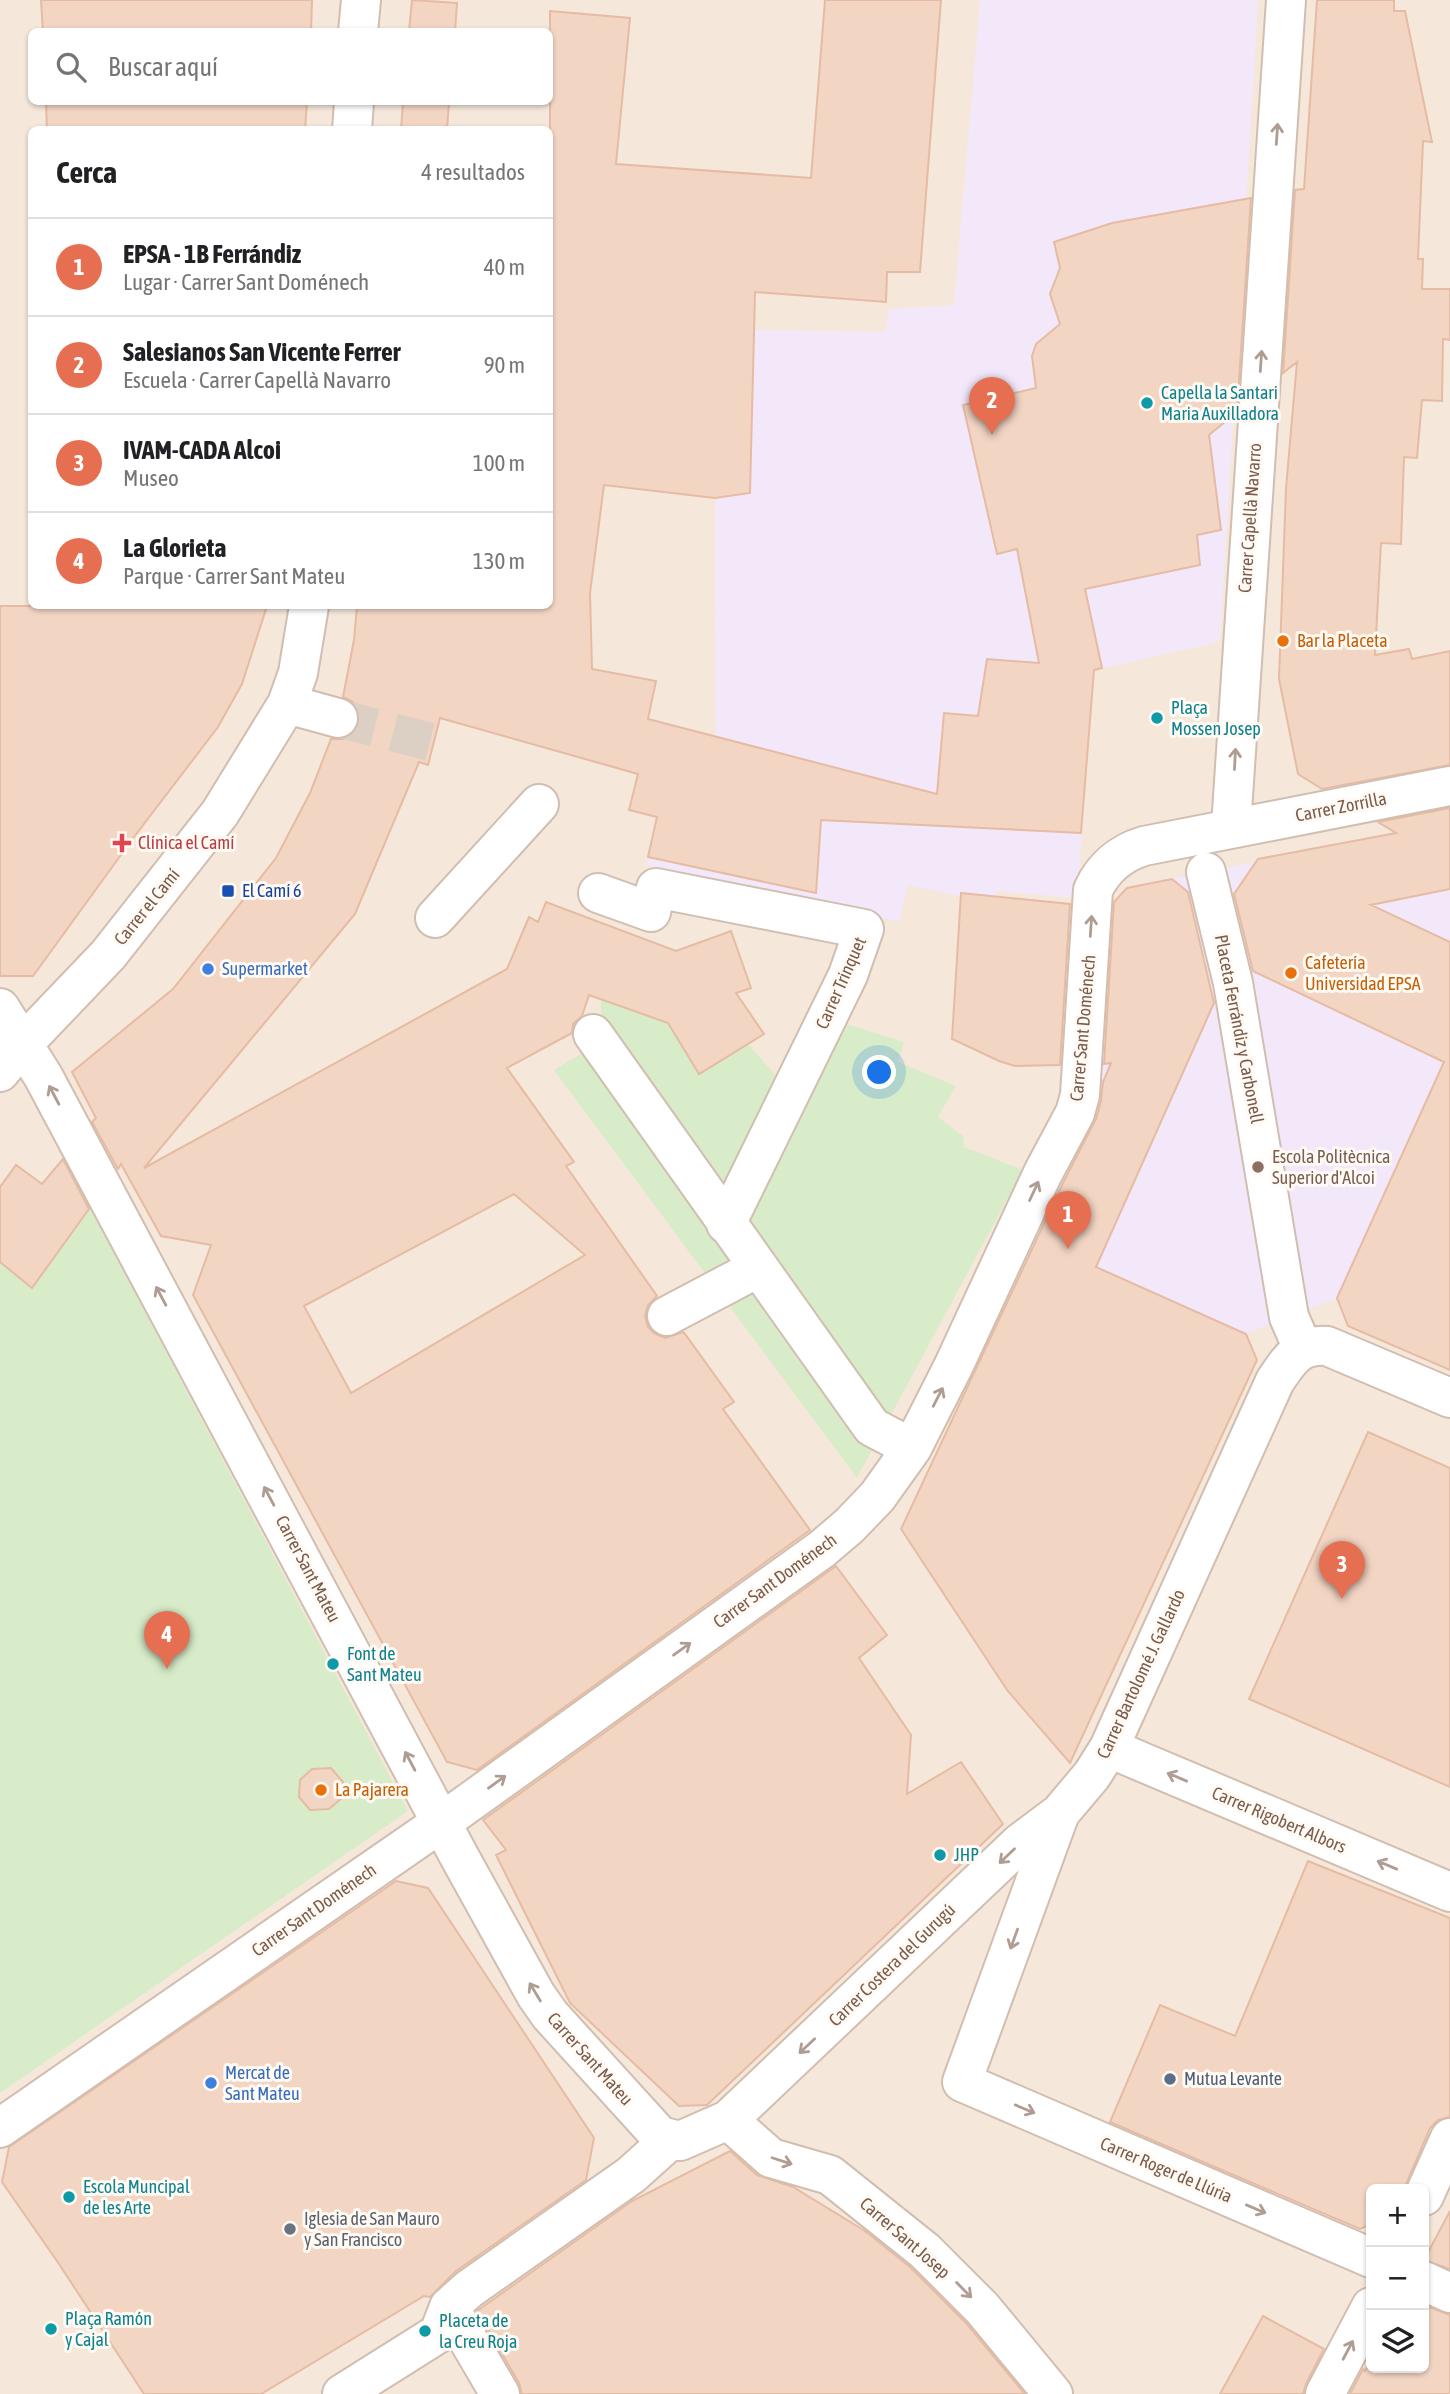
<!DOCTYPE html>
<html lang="es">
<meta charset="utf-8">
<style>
body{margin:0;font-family:"Asap Condensed",sans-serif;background:#f6f6f6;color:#202124}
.controls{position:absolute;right:21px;bottom:21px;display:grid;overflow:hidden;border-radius:10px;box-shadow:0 2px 5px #0004}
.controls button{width:63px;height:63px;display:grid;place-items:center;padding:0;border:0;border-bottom:2px solid #e0e0e0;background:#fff;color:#202124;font:35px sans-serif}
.you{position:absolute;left:880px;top:1073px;width:24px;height:24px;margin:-18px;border:5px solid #fff;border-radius:50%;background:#1a73e8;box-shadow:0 0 0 10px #1a73e833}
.badge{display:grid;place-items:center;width:46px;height:46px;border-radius:50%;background:#e76f51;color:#fff;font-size:23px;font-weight:700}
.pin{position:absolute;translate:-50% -58px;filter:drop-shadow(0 2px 4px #0008)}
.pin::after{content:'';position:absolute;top:37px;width:24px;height:21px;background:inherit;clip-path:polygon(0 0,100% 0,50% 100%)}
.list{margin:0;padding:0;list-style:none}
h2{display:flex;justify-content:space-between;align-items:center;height:91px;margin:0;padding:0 28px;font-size:30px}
h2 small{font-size:23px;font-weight:400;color:#757577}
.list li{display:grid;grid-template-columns:46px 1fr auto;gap:21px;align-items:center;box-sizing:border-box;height:98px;padding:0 28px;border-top:2px solid #e0e0e0}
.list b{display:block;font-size:26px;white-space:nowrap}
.list p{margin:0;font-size:23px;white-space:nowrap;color:#757577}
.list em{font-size:23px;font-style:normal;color:#757577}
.icon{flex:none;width:38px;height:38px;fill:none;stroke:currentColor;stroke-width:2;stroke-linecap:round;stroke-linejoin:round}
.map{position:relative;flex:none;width:1450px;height:2394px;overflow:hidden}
.search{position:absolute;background:#fff;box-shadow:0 2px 5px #0004;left:28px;top:28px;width:525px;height:77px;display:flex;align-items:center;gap:18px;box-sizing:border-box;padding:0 24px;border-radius:10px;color:#757577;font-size:26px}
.panel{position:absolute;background:#fff;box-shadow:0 2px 5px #0004;left:28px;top:126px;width:525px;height:483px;border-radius:10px}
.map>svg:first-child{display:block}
.residential{fill:#f5e8da;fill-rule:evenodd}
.education{fill:#f3e8fa}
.green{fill:#d8ecc9}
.building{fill:#f3d5c3;stroke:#e6bba3;stroke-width:2;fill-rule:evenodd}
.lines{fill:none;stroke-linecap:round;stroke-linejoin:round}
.minor-tunnel{stroke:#dcd0c4;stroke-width:38;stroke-dasharray:38 19;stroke-linecap:butt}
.minor-casing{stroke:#d1beb0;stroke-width:42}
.minor{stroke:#fff;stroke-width:38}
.oneway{stroke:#af9d94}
.culture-dot{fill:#0f9aa8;stroke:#fffaf3;stroke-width:2.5}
.food-dot{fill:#e8710a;stroke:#fffaf3;stroke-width:2.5}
.health-dot{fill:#e0444e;stroke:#fffaf3;stroke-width:2.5}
.transit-dot{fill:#1a4fb4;stroke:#fffaf3;stroke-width:2.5}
.shop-dot{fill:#3f7fe0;stroke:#fffaf3;stroke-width:2.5}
.education-dot{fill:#8d6e63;stroke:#fffaf3;stroke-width:2.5}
.service-dot{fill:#5c6f8a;stroke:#fffaf3;stroke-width:2.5}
.worship-dot{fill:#6b7280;stroke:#fffaf3;stroke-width:2.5}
.labels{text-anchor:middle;stroke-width:6;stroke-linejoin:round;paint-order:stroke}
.culture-label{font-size:18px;fill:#0d838f;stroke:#fffaf3;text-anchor:start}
.street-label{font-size:18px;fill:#7a5c4d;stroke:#fffaf3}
.food-label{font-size:18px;fill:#c56008;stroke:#fffaf3;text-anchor:start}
.health-label{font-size:18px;fill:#be3a42;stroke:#fffaf3;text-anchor:start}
.transit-label{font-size:18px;fill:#164399;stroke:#fffaf3;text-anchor:start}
.shop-label{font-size:18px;fill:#366cbe;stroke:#fffaf3;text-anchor:start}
.education-label{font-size:18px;fill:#785e54;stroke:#fffaf3;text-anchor:start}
.service-label{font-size:18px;fill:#4e5e75;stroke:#fffaf3;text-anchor:start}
.worship-label{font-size:18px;fill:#5b616d;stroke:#fffaf3;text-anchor:start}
</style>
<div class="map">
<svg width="1450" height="2394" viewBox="0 0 1450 2394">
<rect width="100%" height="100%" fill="#fdf6ec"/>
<path class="residential" d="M0 0H1450V2394H0ZM32 32H550V102H32ZM32 130H550V606H32ZM1371 2189H1424V2368H1371Z"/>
<path class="education" d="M980 0H1258L1220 640 1215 643 1094 670 1077 898 997 891 994 903 908 885 899 922 646 865 657 818 629 810 641 764 716 747 715 498 750 493 755 330 885 332 889 309 954 305Z
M1450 822V1370L1348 1326 1337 1298 1246 1334 1257 1360 989 1562 959 1617 901 1529 1039 1231 1094 1103 1107 910 1127 888Z"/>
<path class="green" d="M601 999 668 1023 699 1074 747 1043 799 1101 846 1024 904 1042 898 1062 956 1086 938 1117 963 1136 964 1147 1023 1170 857 1478 554 1070 602 1041Z
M90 1208 408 1811 0 2093V1262L32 1288Z"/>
<path class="building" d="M41 0H312L311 32H43Z
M412 0 457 3 455 32H409Z
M825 0H941L920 272H887L886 302 755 292 750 493 715 498 604 485 590 593 592 669 656 681 648 719 937 794 944 713 978 716 987 659 1039 663 1017 549 997 554 963 405 1036 388 1032 356 1036 344 1060 324 1050 294 1060 268 1054 242 1112 223 1251 198 1237 412 1209 435 1221 530 1197 535 1200 565 1085 589 1102 668 1094 670 1081 833 821 820 816 893 648 857 657 817 629 810 638 774 440 718 428 765 419 762 355 914 144 1168 507 969 529 917 538 922 546 902 676 951 731 931 751 988 736 993 764 1034 699 1074 668 1023 589 995 582 1016 573 1024 572 1033 507 1068 574 1162 566 1166 657 1296 648 1305 645 1316 648 1327 655 1334 665 1338 683 1332 685 1334 734 1402 723 1409 810 1530 477 1770 447 1762 193 1295 211 1245 161 1236 121 1164 118 1169 92 1122 96 1118 72 1072 173 989 276 858 310 793 331 739H343L354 733 359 723V712L353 702 343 697 354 640 357 606H550V11L630 18 616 164 811 178ZM514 1194 585 1255 351 1393 304 1306Z
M1317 0H1394V11H1405L1432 142 1423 141 1418 259H1423L1422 289H1450V340L1443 339 1442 401 1422 400 1417 458 1404 457 1401 544 1381 543 1375 655 1409 649 1412 659 1450 651V765L1322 789 1298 774 1279 679 1286 488 1297 362 1283 373 1295 190 1304 189Z
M46 102H307L305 130H47Z
M403 102H449L447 130H401Z
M0 606H267L242 684 218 727 134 837 33 976H0Z
M1450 808V889L1371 905 1450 942V1370L1348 1326 1337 1298 1444 1062 1253 971 1234 894 1258 859 1396 833 1378 822Z
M1172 879 1188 892 1214 1003 1096 1267 1246 1334 1257 1360 1070 1763 1007 1690 901 1529 1063 1183 1096 1119 1101 1101 1103 1082 1111 1063 1104 1064 1114 902 1127 888Z
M961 893 1070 904 1060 1065 1015 1066 999 1061 952 1039Z
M63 1159 89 1209 32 1288 0 1262V1187L16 1165 42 1184Z
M1368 1432 1450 1468V1787L1249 1699Z
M836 1566 887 1635 859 1658 911 1735 907 1794 961 1762 1003 1824 707 2105 679 2106 570 2003 496 1855 506 1850 483 1820Z
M331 1768 343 1782 342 1798 329 1809 310 1810 299 1797 300 1780 312 1769Z
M1308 1861 1450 1918V2117L1438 2120 1430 2128 1404 2189H1371V2224L1360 2229 1110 2122 1160 2005 1235 2036Z
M396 1881 428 1888 594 2138 586 2180 456 2271 430 2297 424 2296 261 2394H144L59 2264 2 2182 9 2147Z
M730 2151 757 2175 793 2187 865 2231 910 2267 966 2323 1025 2394H522L519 2383 477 2311 632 2201Z
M1450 2211V2269L1424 2260Z
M1424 2305 1450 2315V2394H1350L1363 2369 1365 2371 1371 2360V2368H1424Z
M1263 2316 1324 2349 1306 2384 1303 2394H1220Z"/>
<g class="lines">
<path class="minor-tunnel" d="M338 718 434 743"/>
<g class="minor-casing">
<path id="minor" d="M358 32 361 0
M352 130 354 102
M287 704 338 718
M1231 827 1286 0
M1206 872 1233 983 1289 1317 1303 1349
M598 893 651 912 656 888 864 929 848 975 726 1224
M435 918 539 804
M0 1008 43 1076 459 1856 536 1995 550 2015 660 2136 680 2141 728 2120 1020 1843 1060 1813
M593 1034 872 1427 912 1448
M0 1072 23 1044 108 955 220 813 287 704 298 673 309 606
M667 1316 758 1268
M1109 1748 1450 1892
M728 2120 771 2158 830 2175 925 2251 982 2308 1053 2394
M0 2128 442 1822 822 1549 849 1526 877 1497 912 1448 953 1367 1043 1173 1075 1113 1080 1095 1093 890C1103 868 1121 853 1144 846L1450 786
M1424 2196 1450 2138
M1371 2258 962 2082 1060 1813 1092 1775 1109 1748 1275 1381C1290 1359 1298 1344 1327 1346L1450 1398
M1424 2281 1450 2293
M449 2307 500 2394
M342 2394 439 2333 449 2307 469 2289 631 2175 670 2140
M1325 2394 1371 2307"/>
</g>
<use href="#minor" class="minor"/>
</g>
<defs><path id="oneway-shaft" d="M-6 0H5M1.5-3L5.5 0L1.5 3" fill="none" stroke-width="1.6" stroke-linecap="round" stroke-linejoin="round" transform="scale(1.75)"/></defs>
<g class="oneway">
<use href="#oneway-shaft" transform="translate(1277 134) rotate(-86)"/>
<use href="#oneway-shaft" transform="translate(1261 361) rotate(-86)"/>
<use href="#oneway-shaft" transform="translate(1235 759) rotate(-87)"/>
<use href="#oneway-shaft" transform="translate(1091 926) rotate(-86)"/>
<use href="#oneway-shaft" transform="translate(54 1095) rotate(-118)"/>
<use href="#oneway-shaft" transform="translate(1034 1191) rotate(-65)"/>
<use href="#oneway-shaft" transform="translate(161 1296) rotate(-118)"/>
<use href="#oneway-shaft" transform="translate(938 1397) rotate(-63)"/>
<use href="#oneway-shaft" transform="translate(269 1496) rotate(-118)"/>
<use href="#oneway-shaft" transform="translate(682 1649) rotate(-36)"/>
<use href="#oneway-shaft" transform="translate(410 1761) rotate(-118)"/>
<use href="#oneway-shaft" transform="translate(1177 1777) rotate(-157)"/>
<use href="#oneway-shaft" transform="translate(497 1782) rotate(-36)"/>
<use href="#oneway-shaft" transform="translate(1007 1856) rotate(136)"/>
<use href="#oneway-shaft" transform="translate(1387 1865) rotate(-157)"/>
<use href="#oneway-shaft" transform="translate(1014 1939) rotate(110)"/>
<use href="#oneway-shaft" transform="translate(535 1992) rotate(-121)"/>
<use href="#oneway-shaft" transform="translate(807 2046) rotate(137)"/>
<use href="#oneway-shaft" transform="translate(1025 2109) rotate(23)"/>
<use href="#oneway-shaft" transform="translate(782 2161) rotate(18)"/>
<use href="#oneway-shaft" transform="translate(1256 2209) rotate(23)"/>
<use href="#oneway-shaft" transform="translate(964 2290) rotate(45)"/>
<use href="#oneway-shaft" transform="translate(1348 2350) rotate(-62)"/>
</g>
<g class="culture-dot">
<circle cx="1147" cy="403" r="7"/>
<circle cx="1157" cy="718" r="7"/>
<circle cx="333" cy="1664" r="7"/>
<circle cx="940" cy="1855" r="7"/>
<circle cx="69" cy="2197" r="7"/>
<circle cx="51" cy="2329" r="7"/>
<circle cx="425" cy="2331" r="7"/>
</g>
<g class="food-dot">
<circle cx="1283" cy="641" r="7"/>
<circle cx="1291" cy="973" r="7"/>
<circle cx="321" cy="1790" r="7"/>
</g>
<path class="health-dot" d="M118.5 832.5h7v7h7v7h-7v7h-7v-7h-7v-7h7z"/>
<rect class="transit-dot" x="221" y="884" width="14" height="14" rx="3.5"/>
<g class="shop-dot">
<circle cx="208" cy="969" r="7"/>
<circle cx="211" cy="2083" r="7"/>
</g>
<circle class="education-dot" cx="1258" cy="1167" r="7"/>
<circle class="service-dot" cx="1170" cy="2079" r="7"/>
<circle class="worship-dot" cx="290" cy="2229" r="7"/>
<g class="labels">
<g class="culture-label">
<text x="1161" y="399">Capella la Santari<tspan x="1161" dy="21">Maria Auxilladora</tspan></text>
<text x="1171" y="714">Plaça<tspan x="1171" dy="21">Mossen Josep</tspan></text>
<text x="347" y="1660">Font de<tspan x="347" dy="21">Sant Mateu</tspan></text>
<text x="954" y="1861">JHP</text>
<text x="83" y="2193">Escola Muncipal<tspan x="83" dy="21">de les Arte</tspan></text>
<text x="65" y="2325">Plaça Ramón<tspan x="65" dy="21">y Cajal</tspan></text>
<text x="439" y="2327">Placeta de<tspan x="439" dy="21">la Creu Roja</tspan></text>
</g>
<g class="street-label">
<text transform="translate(1250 518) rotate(-86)" y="6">Carrer Capellà Navarro</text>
<text transform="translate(1341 807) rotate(-11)" y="6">Carrer Zorrilla</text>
<text transform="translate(147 907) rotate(-51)" y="6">Carrer el Camí</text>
<text transform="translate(841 983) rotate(-66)" y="6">Carrer Trinquet</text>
<text transform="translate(1083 1028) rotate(-85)" y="6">Carrer Sant Doménech</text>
<text transform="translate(1239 1029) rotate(79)" y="6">Placeta Ferrándiz y Carbonell</text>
<text transform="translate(308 1569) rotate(62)" y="6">Carrer Sant Mateu</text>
<text transform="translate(775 1581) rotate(-36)" y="6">Carrer Sant Doménech</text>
<text transform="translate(1141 1674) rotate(-65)" y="6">Carrer Bartolomé J. Gallardo</text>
<text transform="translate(1279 1820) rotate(23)" y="6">Carrer Rigobert Albors</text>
<text transform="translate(314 1910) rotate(-35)" y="6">Carrer Sant Doménech</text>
<text transform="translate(892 1965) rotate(-44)" y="6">Carrer Costera del Gurugú</text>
<text transform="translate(590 2059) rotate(48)" y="6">Carrer Sant Mateu</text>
<text transform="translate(1166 2170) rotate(23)" y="6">Carrer Roger de Llúria</text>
<text transform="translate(905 2238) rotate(41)" y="6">Carrer Sant Josep</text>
</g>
<g class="food-label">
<text x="1297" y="647">Bar la Placeta</text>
<text x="1305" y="969">Cafetería<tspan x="1305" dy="21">Universidad EPSA</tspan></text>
<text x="335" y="1796">La Pajarera</text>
</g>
<g class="health-label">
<text x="138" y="849">Clínica el Camí</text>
</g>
<g class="transit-label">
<text x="242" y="897">El Camí 6</text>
</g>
<g class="shop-label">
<text x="222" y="975">Supermarket</text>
<text x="225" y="2079">Mercat de<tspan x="225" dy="21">Sant Mateu</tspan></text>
</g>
<g class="education-label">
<text x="1272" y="1163">Escola Politècnica<tspan x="1272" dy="21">Superior d'Alcoi</tspan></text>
</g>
<g class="service-label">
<text x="1184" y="2085">Mutua Levante</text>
</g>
<g class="worship-label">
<text x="304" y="2225">Iglesia de San Mauro<tspan x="304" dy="21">y San Francisco</tspan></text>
</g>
</g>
</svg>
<div class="controls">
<button>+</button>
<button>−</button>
<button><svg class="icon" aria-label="layers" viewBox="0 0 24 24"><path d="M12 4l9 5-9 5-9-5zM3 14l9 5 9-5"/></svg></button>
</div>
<div class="you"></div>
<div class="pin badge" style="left:1068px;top:1249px">1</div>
<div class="pin badge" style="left:992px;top:435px">2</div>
<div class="pin badge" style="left:1342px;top:1599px">3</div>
<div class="pin badge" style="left:167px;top:1669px">4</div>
<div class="search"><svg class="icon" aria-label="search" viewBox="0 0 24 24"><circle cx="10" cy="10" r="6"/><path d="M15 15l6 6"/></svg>Buscar aquí</div>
<section class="panel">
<h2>Cerca<small>4 resultados</small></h2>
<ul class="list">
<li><span class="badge">1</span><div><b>EPSA - 1B Ferrándiz</b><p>Lugar · Carrer Sant Doménech</p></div><em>40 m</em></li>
<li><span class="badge">2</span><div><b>Salesianos San Vicente Ferrer</b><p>Escuela · Carrer Capellà Navarro</p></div><em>90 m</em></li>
<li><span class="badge">3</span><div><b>IVAM-CADA Alcoi</b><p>Museo</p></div><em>100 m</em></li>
<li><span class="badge">4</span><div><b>La Glorieta</b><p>Parque · Carrer Sant Mateu</p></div><em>130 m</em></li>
</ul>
</section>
</div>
